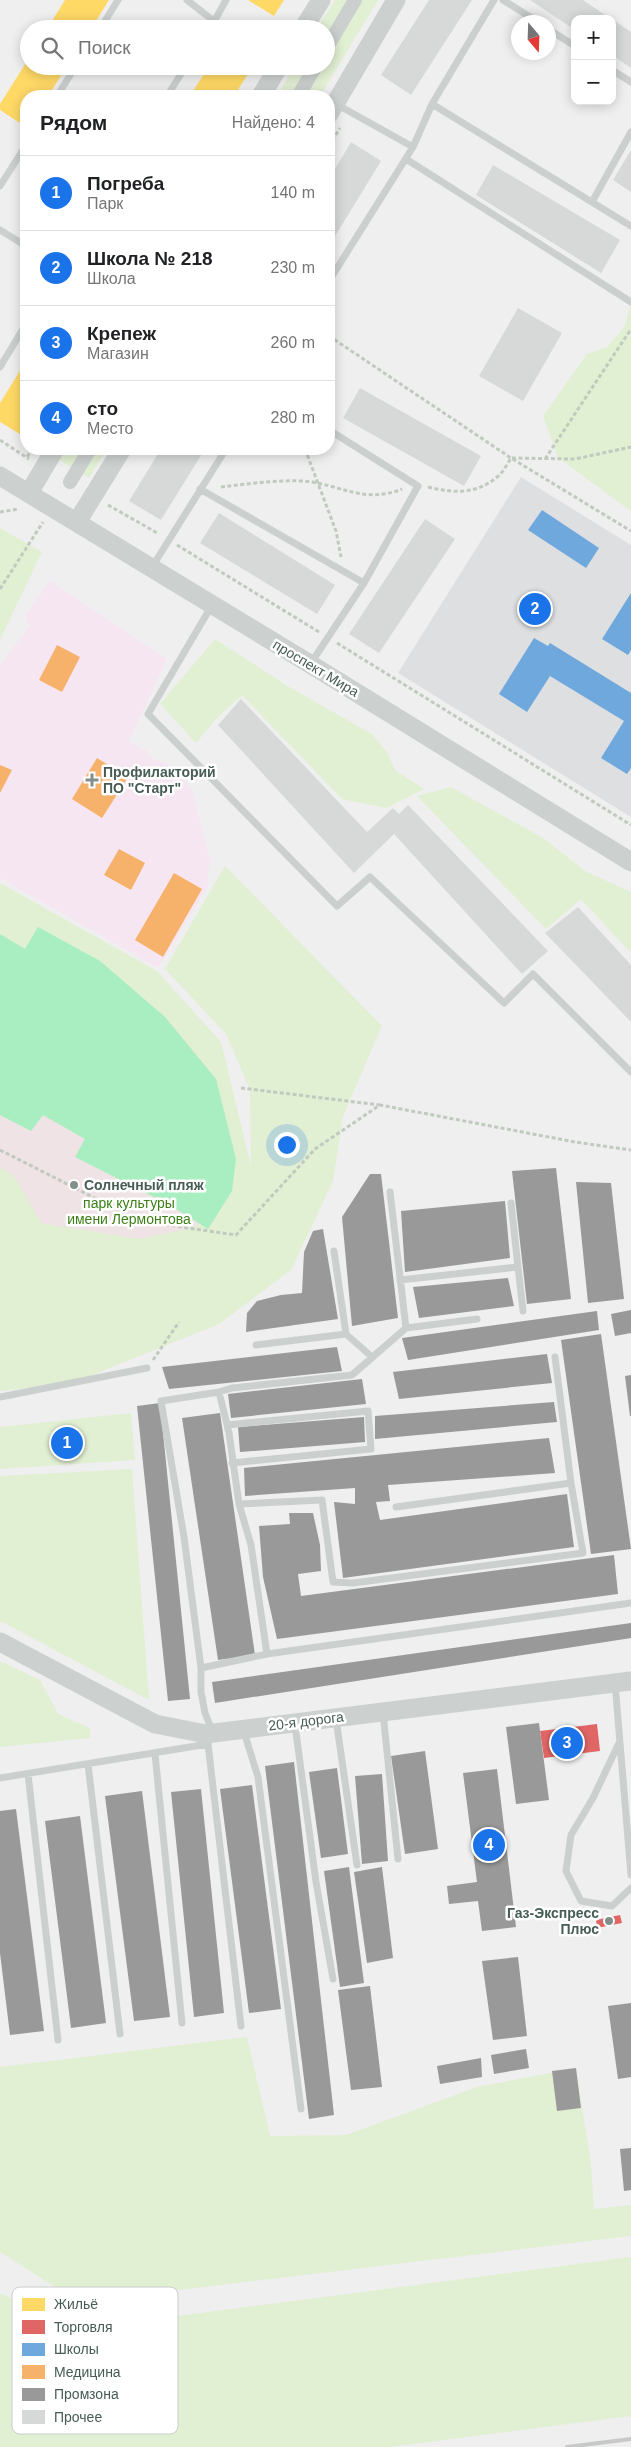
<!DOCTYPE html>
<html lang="ru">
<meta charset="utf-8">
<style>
body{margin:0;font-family:Helvetica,sans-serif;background:#f2f2f2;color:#202124}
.controls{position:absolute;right:15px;top:15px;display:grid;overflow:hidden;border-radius:10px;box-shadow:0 2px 12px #0003}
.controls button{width:45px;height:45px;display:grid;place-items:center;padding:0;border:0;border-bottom:1px solid #e0e0e0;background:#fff;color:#202124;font:25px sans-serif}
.compass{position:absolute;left:511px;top:15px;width:45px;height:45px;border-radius:50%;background:#fff;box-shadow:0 2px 12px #0003;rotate:161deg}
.you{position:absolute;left:286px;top:1144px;width:18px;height:18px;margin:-12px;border:4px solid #fff;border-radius:50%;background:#1a73e8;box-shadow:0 0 0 8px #1a73e833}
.badge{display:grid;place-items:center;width:32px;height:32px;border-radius:50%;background:#1a73e8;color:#fff;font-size:16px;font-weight:700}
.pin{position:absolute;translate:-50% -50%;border:2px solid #fff;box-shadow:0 1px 5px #0006}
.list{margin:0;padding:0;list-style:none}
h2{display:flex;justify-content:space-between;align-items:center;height:65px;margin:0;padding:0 20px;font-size:21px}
h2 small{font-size:16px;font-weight:400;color:#757577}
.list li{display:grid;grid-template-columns:32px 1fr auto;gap:15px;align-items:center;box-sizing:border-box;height:75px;padding:0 20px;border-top:1px solid #e0e0e0}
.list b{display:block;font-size:19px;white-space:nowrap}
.list p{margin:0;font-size:16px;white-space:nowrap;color:#757577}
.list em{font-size:16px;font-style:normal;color:#757577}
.icon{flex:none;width:28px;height:28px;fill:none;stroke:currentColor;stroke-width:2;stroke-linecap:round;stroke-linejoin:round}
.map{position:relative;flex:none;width:631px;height:2447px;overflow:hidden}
.search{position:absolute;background:#fff;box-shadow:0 2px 12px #0003;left:20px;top:20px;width:315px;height:55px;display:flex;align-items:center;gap:12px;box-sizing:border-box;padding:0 18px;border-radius:28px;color:#757577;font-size:19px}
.panel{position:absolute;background:#fff;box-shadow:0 2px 12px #0003;left:20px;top:90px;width:315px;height:365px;border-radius:20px}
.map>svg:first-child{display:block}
.education{fill:#dedfe0}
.medical{fill:#f6e6f2}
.green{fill:#e1efd3}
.sand{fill:#efe3e5}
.water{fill:#a8eec0}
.homes{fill:#ffd966}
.shops{fill:#e06666}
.schools{fill:#6fa8dc}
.health{fill:#f6b26b}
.industry{fill:#999}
.building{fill:#d7d9d8}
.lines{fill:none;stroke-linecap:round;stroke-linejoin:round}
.path{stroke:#c0cabe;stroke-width:3;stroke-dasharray:4 2.5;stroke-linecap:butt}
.lane{stroke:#cbd0cf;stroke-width:7}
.street{stroke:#cbd0cf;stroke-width:14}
.secondary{stroke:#ccd1d0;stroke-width:19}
.rail{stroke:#c6c9c8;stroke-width:4}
.poi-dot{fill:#828f8b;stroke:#fff;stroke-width:2}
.labels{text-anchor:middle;stroke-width:5;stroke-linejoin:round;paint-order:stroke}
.street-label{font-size:14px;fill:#465c54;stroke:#fff}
.poi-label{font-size:14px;font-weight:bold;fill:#465c54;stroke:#fff;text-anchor:start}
.park-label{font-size:14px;fill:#3b7f16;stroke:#fff}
.key{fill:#fff;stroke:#c8cecc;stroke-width:1}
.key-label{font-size:14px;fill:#465c54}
</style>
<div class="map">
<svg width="631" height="2447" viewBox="0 0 631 2447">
<rect width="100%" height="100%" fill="#f0eff0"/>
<path class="education" d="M521 477 631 545V817L398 673Z"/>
<path class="medical" d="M50 581 167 659 129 741 147 751 150 757 176 769 192 791 210 859 207 888 158 968 0 878V666L29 626 25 615Z"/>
<path class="green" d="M335 0H378L320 96H277L295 66H326V29H317Z
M631 303V511L558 458 543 416 587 354 607 347 625 326Z
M64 449H107L89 478 58 459Z
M0 528 42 552 0 640Z
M215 639 289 687 372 734 386 751 396 771 424 789 386 808 342 799 242 695 217 718 196 743 160 704Z
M451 787 543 838 585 871 631 892V953L581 899 546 929 417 796Z
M225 866 382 1026 343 1116 333 1181 291 1270 219 1324 72 1383 0 1391V883L157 971 221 1042 251 1166 250 1090 226 1034 165 969Z
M131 1413 135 1460 0 1469V1427Z
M132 1469 149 1700 0 1621V1476Z
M0 1661 40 1680 58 1714 90 1728V1738L0 1747Z
M247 2037 270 2136 346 2135 477 2087 576 2068 591 2164 594 2209 631 2205V2236L79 2302 0 2252V2067Z
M631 2257V2416L390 2447H0V2293L70 2330Z"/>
<path class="sand" d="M0 1115 30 1131 43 1115 85 1139 75 1157 168 1204 200 1224 188 1229 139 1239 41 1223 14 1176 0 1168Z"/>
<path class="water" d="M38 927 100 961 165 1017 216 1079 236 1159 232 1191 208 1229 168 1204 75 1157 85 1139 43 1115 31 1131 0 1115V934L25 949Z"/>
<path class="homes" d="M65 0H109L91 29H47Z
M248 0H284L274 16Z
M29 58V66H67L48 96H26V127L0 110V104Z
M209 66H246L251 69 234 96H190Z
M26 361V430L23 436 0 422V403Z"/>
<path class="shops" d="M597 1724 600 1751 544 1758 540 1731Z
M620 1915 622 1923 597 1928 596 1920Z"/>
<path class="schools" d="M542 510 599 548 586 568 528 530Z
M631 593V650L628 655 602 639Z
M534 638 548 646 550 643 631 693V768L627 774 601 758 624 721 550 676 527 712 499 694Z"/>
<path class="health" d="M57 645 80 657 62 692 39 680Z
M97 758 128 777 102 818 72 799Z
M0 765 12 770 0 793Z
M119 849 145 863 131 890 104 875Z
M174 873 202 889 163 957 135 940Z"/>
<path class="industry" d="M556 1168 571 1299 527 1304 512 1171Z
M370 1174H381L398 1318 352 1326 342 1217Z
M576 1182 611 1183 624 1299 588 1303Z
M505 1201 510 1258 405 1272 401 1211Z
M323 1229 338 1319 246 1332 247 1313 257 1301 281 1295 302 1293 304 1252 313 1231Z
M508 1278 514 1306 419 1318 413 1287Z
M631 1310V1333L615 1336 611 1314Z
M597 1311 599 1330 408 1360 402 1338Z
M601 1334 631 1549 591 1554 561 1340Z
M337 1347 342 1371 169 1389 162 1367Z
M547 1354 552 1383 399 1399 393 1372Z
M631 1375V1416H630L625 1376Z
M362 1379 366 1404 231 1418 228 1394Z
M554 1402 557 1422 375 1439V1416Z
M160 1403 190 1699 168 1701 137 1406Z
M220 1413 255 1655 218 1660 182 1418Z
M364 1417 365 1442 240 1452 238 1427Z
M549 1438 555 1473 388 1485 390 1501 376 1502 380 1520 567 1494 574 1547 343 1578 334 1502 355 1504V1488L245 1496 244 1468Z
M289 1513H313L320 1545 321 1571 298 1574 301 1596 614 1555 618 1594 277 1639 263 1577 259 1526 290 1524Z
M631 1623V1638L215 1703 212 1682Z
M539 1723 549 1800 516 1804 506 1727Z
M425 1751 438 1849 405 1854 391 1756Z
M294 1762 334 2115 309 2119 265 1766Z
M337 1768 348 1854 321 1858 309 1772Z
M497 1769 516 1927 482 1931 478 1901 449 1904 447 1886 477 1882 463 1773Z
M382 1774 388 1861 362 1864 355 1776Z
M252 1785 281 2009 249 2013 220 1789Z
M201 1789 224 2013 194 2017 171 1792Z
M142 1791 170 2017 134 2021 105 1796Z
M16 1809 44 2031 10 2035 0 1953V1811Z
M80 1816 106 2023 71 2028 45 1821Z
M349 1867 364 1983 340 1987 324 1871Z
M382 1867 393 1958 367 1963 354 1872Z
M518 1957 527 2036 493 2040 482 1961Z
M370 1986 382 2087 351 2090 338 1990Z
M631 2003V2077L618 2079 608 2006Z
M526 2049 529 2068 494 2074 491 2055Z
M481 2058 482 2077 440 2084 437 2066Z
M576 2068 581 2108 557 2111 552 2071Z
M631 2148V2190L624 2191 620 2149Z"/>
<path class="building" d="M429 0H472L411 95 381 75Z
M530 0H583L611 19H575V30Z
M612 19 631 32V68L612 55Z
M351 142 381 161 329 246V179Z
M631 150V192L613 180Z
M493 165 620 240 601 273 476 195Z
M518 308 562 333 523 401 479 376Z
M360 388 481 456 464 486 343 418Z
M161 449H205L161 520 129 501Z
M219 513 335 585 317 614 200 543Z
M425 519 455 539 379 653 349 634Z
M241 699 367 832 393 808 399 814 408 805 548 951 522 974 394 834 354 873 218 725Z
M578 907 631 965V1022L545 933Z"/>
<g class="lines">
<path class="path" d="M329 146 340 128
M329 336 511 458 631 531
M0 440 29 459
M305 449 336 531 341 557
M27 457 32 449
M545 459 631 329
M221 487C247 484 275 480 301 481 339 483 363 505 402 489
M428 487C453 493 476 495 497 477 503 473 507 464 511 458L575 459 631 447
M108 505 159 534
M0 512 19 509
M177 545 319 632
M0 589 43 522
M337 643 631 825
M241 1088 380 1105
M0 1150 140 1221 236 1235 315 1149 380 1105 575 1142 631 1150
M153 1360 179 1322"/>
<path class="lane" d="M187 0 224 29
M503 0 538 22
M100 29 118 0
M210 29 226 0
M548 29 575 46
M612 70 631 82
M57 96 76 66
M167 96 186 66
M336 104 413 147 432 104 494 0
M432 104 631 226
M406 159 631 302
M0 186 26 145
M592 202 631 132
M0 230 26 246
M329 281 413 147
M0 367 26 324
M200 489 364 583
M152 567 226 449
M212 605 148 714 337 906 370 877 504 1003 533 974 631 1072
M311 663 364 583 418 486 329 430
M334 1251 346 1334
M518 1267 523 1311
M400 1280 518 1267 511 1203
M406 1328 477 1319
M256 1345 346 1334 372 1357
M555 1357 571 1483
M219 1392 232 1388 352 1375 406 1328 390 1192
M0 1397 147 1368
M227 1425 368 1411 371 1449 232 1463
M239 1504 322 1500 333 1582 353 1583 583 1553 571 1483 396 1507
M267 1654 631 1603
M201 1668 267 1654 251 1545 239 1504 229 1433 219 1392 161 1401 184 1537 201 1668V1692L205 1713 213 1733
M615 1683 631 1875
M383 1713 398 1859
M336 1719 357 1865
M295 1725 316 1882 333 1979
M243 1729 258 1777 301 2109
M619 1743 593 1798 571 1835 566 1871 581 1901 612 1906 631 1888
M208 1744 241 2026
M155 1754 182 2023
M88 1764 120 2034
M28 1774 58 2040
M0 1778 208 1744 207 1740"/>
<path class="street" d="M326 49 355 0
M298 96 316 66
M70 482 90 449"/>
<path class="secondary" d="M303 29 321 0
M261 96 279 66
M329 114 396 0
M0 476 310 664 631 862
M29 493 55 449
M77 522 122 449
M0 1642 155 1724 206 1734 631 1681"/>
<path class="rail" d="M567 2447 631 2439"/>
</g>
<g class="poi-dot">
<path d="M89.5 772.5h5v5h5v5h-5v5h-5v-5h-5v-5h5z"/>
<circle cx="74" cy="1185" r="5"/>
<circle cx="609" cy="1921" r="5"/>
</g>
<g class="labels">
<g class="street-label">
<text transform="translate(316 668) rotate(31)" y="5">проспект Мира</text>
<text transform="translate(306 1721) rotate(-7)" y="5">20-я дорога</text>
</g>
<g class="poi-label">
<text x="103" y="777">Профилакторий<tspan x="103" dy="16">ПО "Старт"</tspan></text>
<text x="84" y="1190">Солнечный пляж</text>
<text x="599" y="1918" text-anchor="end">Газ-Экспресс<tspan x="599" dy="16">Плюс</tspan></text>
</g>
<g class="park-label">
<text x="129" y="1208">парк культуры<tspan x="129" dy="16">имени Лермонтова</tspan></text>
</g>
</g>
<rect x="12" y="2287" width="166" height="147" rx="8" class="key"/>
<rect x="22" y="2298" width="23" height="13" fill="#ffd966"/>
<rect x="22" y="2320" width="23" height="14" fill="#e06666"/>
<rect x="22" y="2343" width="23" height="13" fill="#6fa8dc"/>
<rect x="22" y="2365" width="23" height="14" fill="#f6b26b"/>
<rect x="22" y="2388" width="23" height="13" fill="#999"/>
<rect x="22" y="2410" width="23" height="14" fill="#d7d9d8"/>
<g class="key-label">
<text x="54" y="2309">Жильё</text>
<text x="54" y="2332">Торговля</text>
<text x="54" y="2354">Школы</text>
<text x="54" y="2377">Медицина</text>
<text x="54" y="2399">Промзона</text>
<text x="54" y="2422">Прочее</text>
</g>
</svg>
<div class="controls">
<button>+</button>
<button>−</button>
</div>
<svg class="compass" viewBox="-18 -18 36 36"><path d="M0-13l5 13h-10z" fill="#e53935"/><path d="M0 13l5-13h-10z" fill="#757577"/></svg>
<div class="you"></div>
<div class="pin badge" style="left:67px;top:1443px">1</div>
<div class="pin badge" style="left:535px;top:609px">2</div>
<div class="pin badge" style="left:567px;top:1743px">3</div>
<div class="pin badge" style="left:489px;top:1845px">4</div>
<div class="search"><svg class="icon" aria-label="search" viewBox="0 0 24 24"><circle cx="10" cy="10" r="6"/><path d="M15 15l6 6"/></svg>Поиск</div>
<section class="panel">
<h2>Рядом<small>Найдено: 4</small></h2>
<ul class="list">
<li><span class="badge">1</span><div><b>Погреба</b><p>Парк</p></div><em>140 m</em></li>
<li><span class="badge">2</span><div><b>Школа № 218</b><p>Школа</p></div><em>230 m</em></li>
<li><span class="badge">3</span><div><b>Крепеж</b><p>Магазин</p></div><em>260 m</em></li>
<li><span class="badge">4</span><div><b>сто</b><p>Место</p></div><em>280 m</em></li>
</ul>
</section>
</div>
